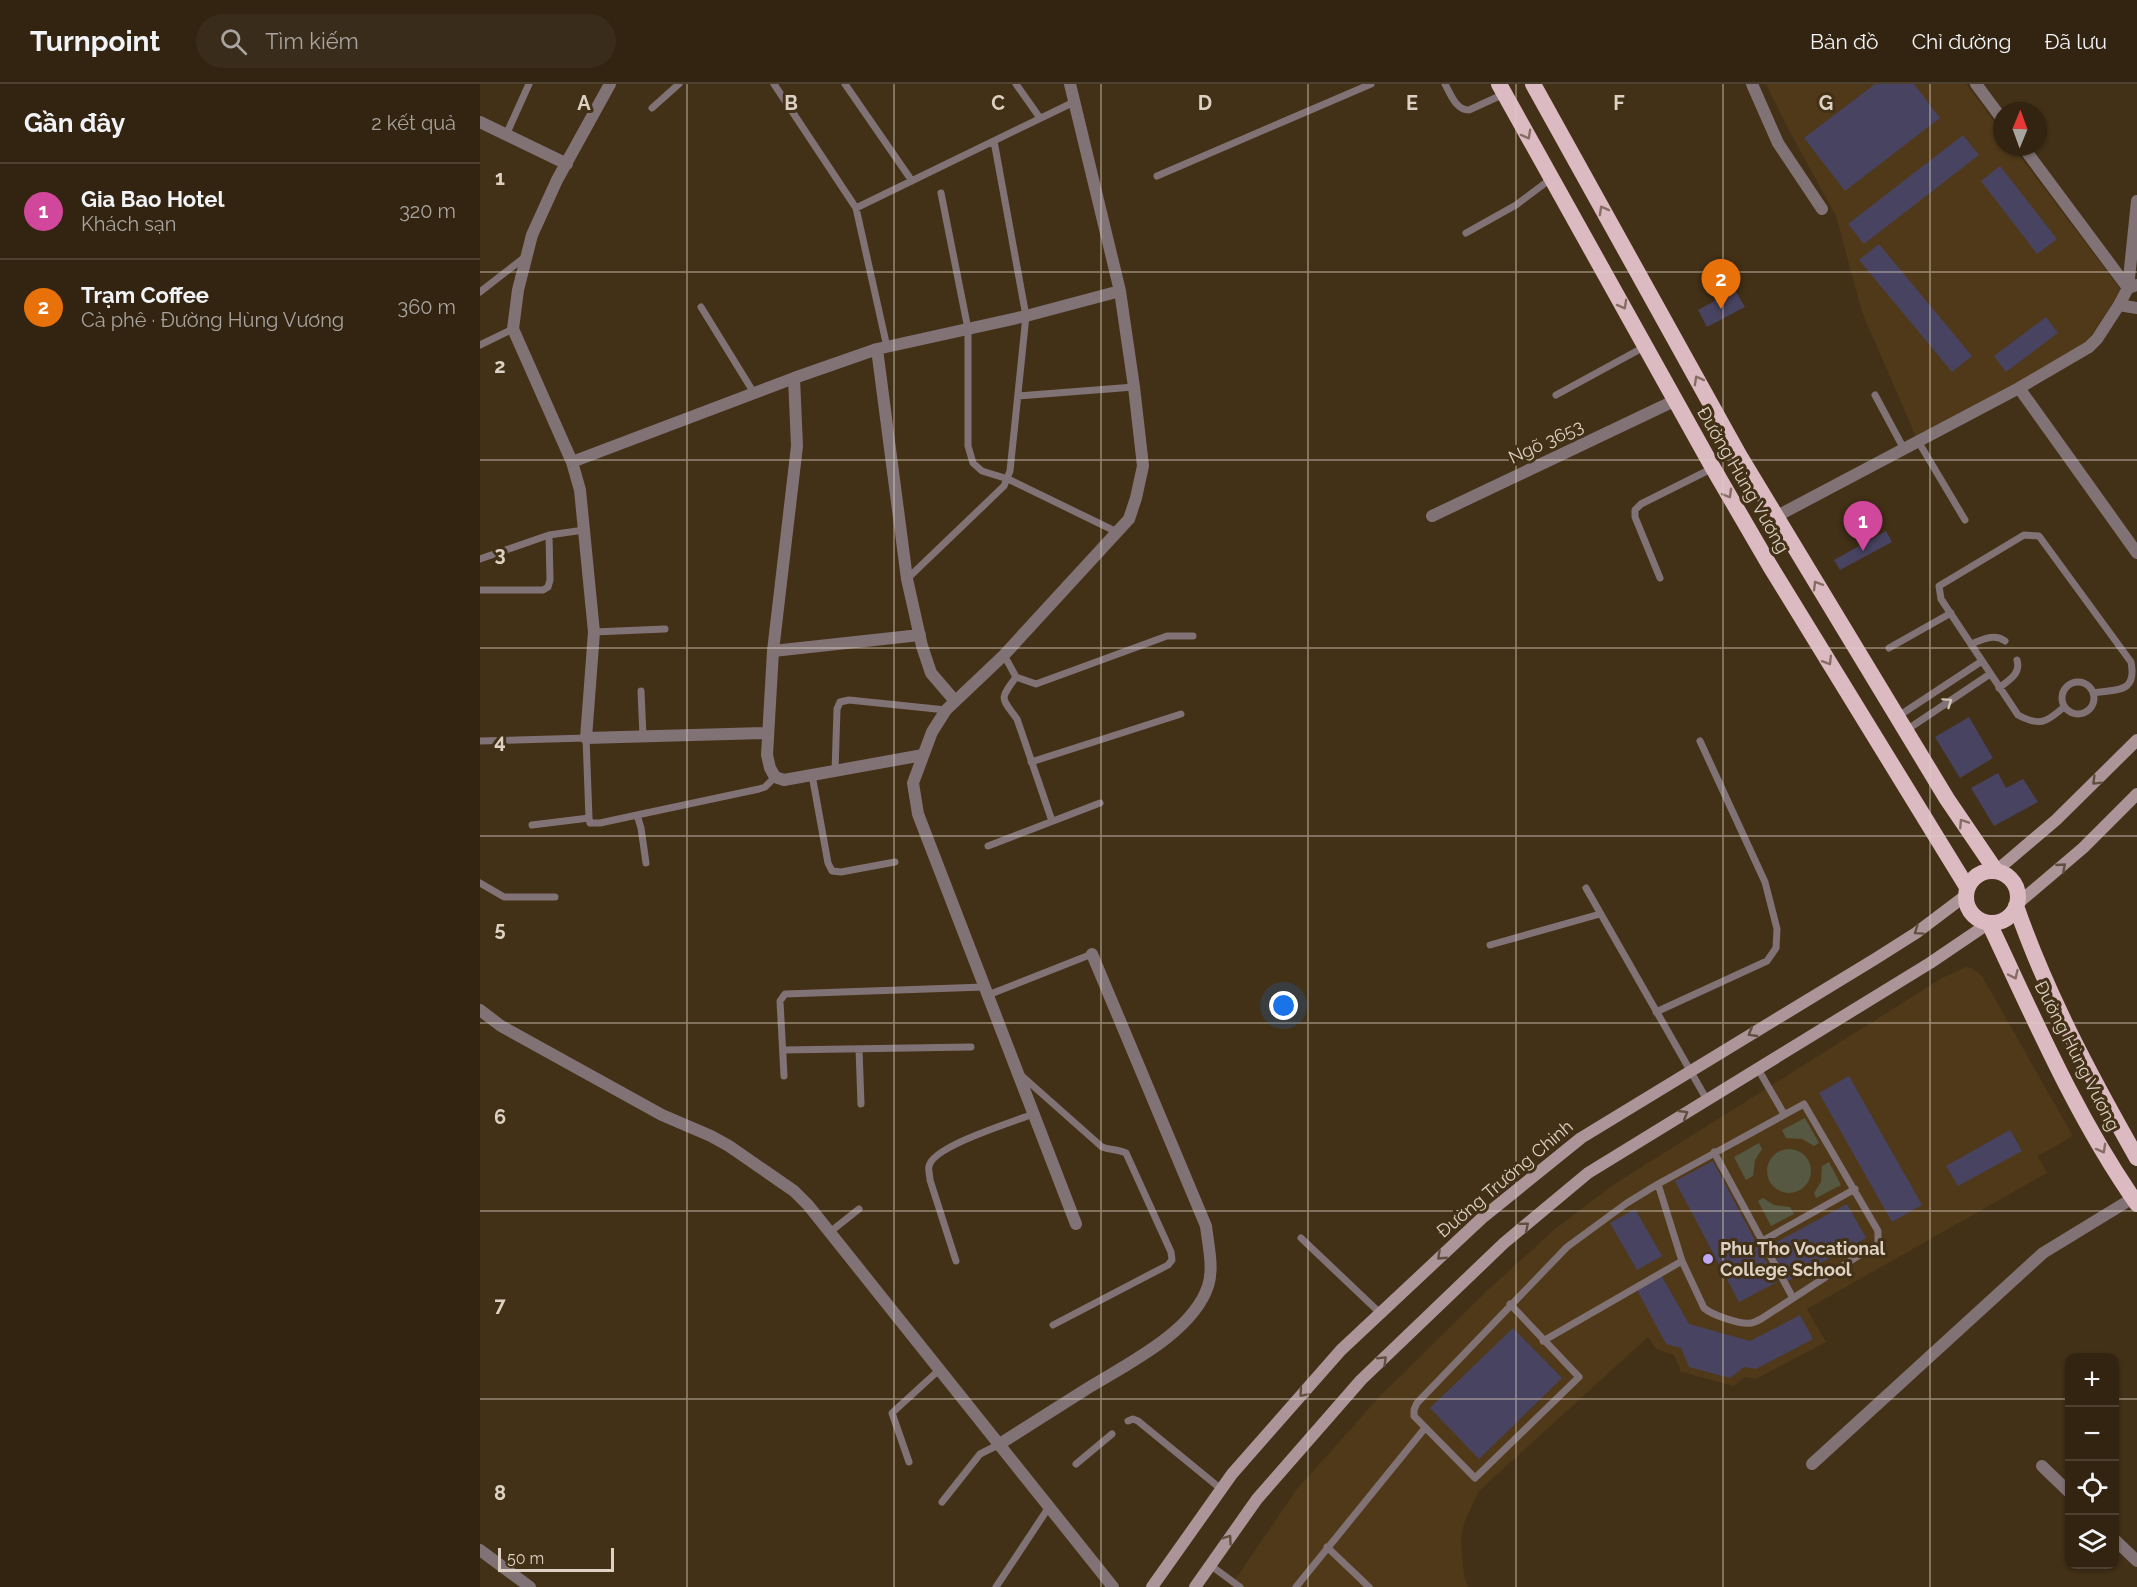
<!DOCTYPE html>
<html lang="vi">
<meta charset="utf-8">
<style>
body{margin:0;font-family:Raleway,sans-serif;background:#3a2c1a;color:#f1f3f6}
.controls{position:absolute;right:18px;bottom:18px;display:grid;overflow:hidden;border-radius:12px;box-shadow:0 2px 4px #0004}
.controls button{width:54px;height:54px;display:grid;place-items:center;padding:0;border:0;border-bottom:2px solid #4d4131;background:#322411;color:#f1f3f6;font:30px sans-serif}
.compass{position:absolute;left:1513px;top:18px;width:54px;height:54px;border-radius:50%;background:#322411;box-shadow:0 2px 4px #0004;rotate:1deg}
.scale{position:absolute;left:18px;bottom:15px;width:116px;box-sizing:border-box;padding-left:6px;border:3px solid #dcd1c2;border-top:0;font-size:16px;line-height:21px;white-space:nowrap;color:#dcd1c2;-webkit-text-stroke:4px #423017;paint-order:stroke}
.you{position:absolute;left:804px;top:922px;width:21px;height:21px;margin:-15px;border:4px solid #fff;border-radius:50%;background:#1a73e8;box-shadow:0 0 0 9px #1a73e833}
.badge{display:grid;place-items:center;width:39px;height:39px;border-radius:50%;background:#ea580c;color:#fff;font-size:20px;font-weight:700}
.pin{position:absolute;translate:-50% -50px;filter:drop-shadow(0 2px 3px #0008)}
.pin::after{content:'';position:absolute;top:32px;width:21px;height:18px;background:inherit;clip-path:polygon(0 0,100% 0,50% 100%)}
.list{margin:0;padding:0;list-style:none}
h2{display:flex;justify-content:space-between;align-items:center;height:78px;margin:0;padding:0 24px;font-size:26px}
h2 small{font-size:20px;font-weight:400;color:#a8a49f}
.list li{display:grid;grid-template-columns:39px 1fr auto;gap:18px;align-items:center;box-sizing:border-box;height:96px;padding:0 24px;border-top:2px solid #4d4131}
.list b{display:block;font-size:22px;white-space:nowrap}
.list p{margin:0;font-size:20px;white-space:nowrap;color:#a8a49f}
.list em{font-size:20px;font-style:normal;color:#a8a49f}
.icon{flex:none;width:33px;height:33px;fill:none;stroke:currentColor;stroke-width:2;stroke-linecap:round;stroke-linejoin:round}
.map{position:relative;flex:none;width:1657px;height:1503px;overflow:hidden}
header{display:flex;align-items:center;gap:36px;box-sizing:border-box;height:84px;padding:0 30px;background:#322411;border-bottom:2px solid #4d4131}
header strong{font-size:28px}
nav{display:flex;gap:33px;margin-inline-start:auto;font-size:21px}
.search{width:420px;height:54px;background:#3a2c1a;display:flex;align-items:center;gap:15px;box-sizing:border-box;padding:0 21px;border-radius:33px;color:#a8a49f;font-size:22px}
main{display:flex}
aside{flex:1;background:#322411}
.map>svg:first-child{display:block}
.built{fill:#503919}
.green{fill:#565841}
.building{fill:#484360}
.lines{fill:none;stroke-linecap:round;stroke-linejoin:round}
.service{stroke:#817275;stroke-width:7}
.minor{stroke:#817275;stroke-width:12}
.tertiary{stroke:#817275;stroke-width:12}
.secondary{stroke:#ac9499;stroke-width:12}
.trunk{stroke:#dcbac2;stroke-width:16}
.oneway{stroke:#876e64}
.oneway2{stroke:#cec3b6}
.oneway3{stroke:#624e3e}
.grid{fill:none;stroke:#dcd1c2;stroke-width:1.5;stroke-opacity:0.55}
.poi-dot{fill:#bea9f4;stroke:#423017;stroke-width:2}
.labels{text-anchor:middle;stroke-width:6;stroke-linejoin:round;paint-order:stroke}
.street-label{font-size:18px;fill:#dcd1c2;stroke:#423017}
.poi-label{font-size:18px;font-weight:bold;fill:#dcd1c2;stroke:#423017;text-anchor:start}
.grid-label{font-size:20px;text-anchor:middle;font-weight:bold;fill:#dcd1c2;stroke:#423017;stroke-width:6;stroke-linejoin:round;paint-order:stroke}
</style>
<header>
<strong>Turnpoint</strong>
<div class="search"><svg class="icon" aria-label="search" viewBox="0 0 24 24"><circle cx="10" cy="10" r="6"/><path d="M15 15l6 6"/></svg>Tìm kiếm</div>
<nav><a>Bản đồ</a><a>Chỉ đường</a><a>Đã lưu</a></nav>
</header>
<main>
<aside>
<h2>Gần đây<small>2 kết quả</small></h2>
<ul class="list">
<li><span class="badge" style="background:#d1479c">1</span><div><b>Gia Bao Hotel</b><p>Khách sạn</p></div><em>320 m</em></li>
<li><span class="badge" style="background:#e8710a">2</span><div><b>Trạm Coffee</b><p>Cà phê · Đường Hùng Vương</p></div><em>360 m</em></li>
</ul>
</aside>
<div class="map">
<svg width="1657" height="1503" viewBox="0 0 1657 1503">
<rect width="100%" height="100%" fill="#423017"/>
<path class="built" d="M1286 0H1486L1522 48V63H1533L1641 206 1605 261 1436 353 1382 228 1356 132 1306 41Z
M1486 883 1492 884 1502 892 1593 1052 1558 1072 1567 1089 1327 1225 1346 1258 1276 1295 1265 1293 1254 1302 1201 1288 1194 1271 1176 1265 1168 1253 999 1407 984 1439 981 1457 984 1492 988 1503H750L817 1405 901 1311 1009 1205 1075 1145 1133 1101 1462 894Z"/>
<path class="green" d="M1325 1034 1339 1059 1334 1062 1322 1055 1306 1054 1302 1046Z
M1279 1059 1282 1065 1275 1076 1273 1092 1266 1096 1254 1073Z
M1287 1087a22 22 0 1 1 44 0a22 22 0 1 1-44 0Z
M1349 1078 1361 1101 1336 1114 1334 1109 1341 1098 1342 1082Z
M1283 1114 1294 1121 1310 1123 1314 1130 1291 1142 1278 1117Z"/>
<path class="building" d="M1395 0H1434L1460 34 1365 107 1324 54Z
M1483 51 1499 71 1384 160 1368 140Z
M1520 82 1577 155 1557 170 1501 97Z
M1399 160 1492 272 1472 288 1379 176Z
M1255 206 1265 223 1227 243 1218 226Z
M1566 233 1578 249 1526 288 1514 272Z
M1406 447 1412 458 1360 486 1354 476Z
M1489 633 1513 674 1480 694 1455 653Z
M1518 689 1526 704 1543 695 1558 718 1514 742 1491 704Z
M1369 992 1442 1121 1412 1138 1339 1009Z
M1530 1046 1542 1067 1478 1102 1466 1082Z
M1233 1077 1297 1198 1259 1218 1195 1097Z
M1367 1120 1386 1154 1308 1197 1289 1162Z
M1155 1125 1182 1172 1157 1186 1130 1139Z
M1181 1191 1209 1240 1270 1257 1320 1231 1333 1255 1276 1285 1264 1283 1250 1294 1209 1283 1201 1264 1186 1260 1156 1204Z
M1033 1244 1082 1294 999 1375 950 1324Z"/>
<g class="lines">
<path class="service" d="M294 0 376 124 407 263
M365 0 432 97
M536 0 560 34
M965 0C971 11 976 26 989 26L1024 10
M172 24 199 0
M26 51 49 0
M677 92 891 0
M461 109 488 245V362L493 379 502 387 528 395 637 448
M376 124 594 18
M986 149 1036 121 1072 94
M0 208 45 173
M221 223 274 309
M0 261 33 245
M1076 311 1166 262
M1395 311 1424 365
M538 312 654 303
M1438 357 1485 436
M0 475 69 451 104 446
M1180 494 1155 433V426L1161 420 1233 384
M427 495 524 402 530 387 546 232 514 57
M0 506H63L68 503 70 496 69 451
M114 548 185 545
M1491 560C1502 556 1514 549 1525 557
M1409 564 1471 529
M524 571 536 593 556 600 687 552H713
M536 593C519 616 521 613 537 635L572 737
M1582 614a16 16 0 1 1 32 0a16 16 0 1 1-32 0Z
M1519 604C1529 596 1541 590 1537 576
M161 607 163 652
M1584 623C1567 638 1560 643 1538 631L1461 515 1459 502 1544 451 1559 452 1651 578C1657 609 1638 605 1613 609
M1417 633 1502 577
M1425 647 1510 590
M0 657 106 654 109 734 110 739H120L157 731 161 744 166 779
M551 678 701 630
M355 688 357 625 360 618 369 616 466 626
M332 691 348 779 352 787 361 788 415 778
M157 731 279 705 285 703 295 693
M52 741 109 734
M508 762 620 719
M0 799 24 813H75
M1106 804 1227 1016
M1010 861 1120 830
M508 911 612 870
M1176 928 1287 877 1296 864 1297 845 1285 798 1220 657
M379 965 381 1020
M303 966 491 963
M1278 985 1304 1030
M304 992 300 917 305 910 504 903
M542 992 622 1063C630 1066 638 1065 646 1069L691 1168 692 1176 688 1181 573 1241
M1234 1068 1313 1214
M350 1148 379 1125
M821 1154 900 1229
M1282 1157 1375 1105
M476 1177 450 1096C450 1092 448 1086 449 1082 453 1062 533 1038 553 1030
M1030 1220 1099 1293 995 1394 934 1332V1326L937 1319 1087 1163 1147 1119 1178 1100 1324 1020 1398 1147V1159L1281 1235C1279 1236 1273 1239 1271 1239 1261 1241 1232 1231 1224 1224L1202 1177 1178 1100
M1063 1257 1202 1177
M648 1337 653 1335 658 1337 741 1405
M429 1378 412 1329 459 1286
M596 1380 632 1350
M462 1418 500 1370 518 1361
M847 1463 889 1503
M730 1481 760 1503
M516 1503 569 1423
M816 1503 945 1344"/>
<path class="minor" d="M130 0 77 96 52 151 38 206 33 245 92 378 100 406 114 548 106 654 288 649
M590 0 640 207 654 303 663 382 656 414 649 435 524 571 466 626 452 648 433 699 438 730 596 1140
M1272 0 1298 59 1342 125
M1496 0 1522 35
M0 38 87 80
M1543 63 1648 204 1657 201
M1639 221 1657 224
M397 265 427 495 442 562 451 589 475 617
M314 294 317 362 293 567 287 671 290 684 295 693 304 696 443 671
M1539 304 1657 469
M92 378 314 294 397 265 546 232 640 207
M952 432 1196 316
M1295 433 1539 304 1609 263 1617 255 1639 221 1648 204 1657 117
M293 567 440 551
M0 926 21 942 182 1031 231 1052 249 1062 314 1107 328 1121 633 1503
M518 1361C548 1342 578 1323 608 1304 647 1280 713 1248 728 1202 734 1184 728 1160 726 1142L612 870
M1332 1380 1563 1169 1653 1114
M1562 1382 1590 1409
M1634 1455 1657 1477"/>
<path class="tertiary" d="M0 1466 50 1503"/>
<path class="secondary" d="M1516 787 1576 736 1657 656
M1537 820 1603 764 1657 710
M672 1503 752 1390 861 1266 1002 1134 1101 1054 1395 875 1436 849 1485 812
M715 1503 777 1415 881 1296 1024 1159 1108 1089 1450 879 1509 839"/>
<path class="trunk" d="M1019 0 1233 384 1290 482 1487 803
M1053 0 1259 371 1467 715 1516 787
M1486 813a26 26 0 1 1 52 0a26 26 0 1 1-52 0Z
M1536 822C1567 911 1611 993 1657 1074
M1509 839C1554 934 1596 1033 1657 1120"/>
</g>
<defs><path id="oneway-chevron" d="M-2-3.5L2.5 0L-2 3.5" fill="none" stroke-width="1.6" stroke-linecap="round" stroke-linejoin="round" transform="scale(1.5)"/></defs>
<g class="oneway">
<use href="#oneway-chevron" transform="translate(1047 51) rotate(61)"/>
<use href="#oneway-chevron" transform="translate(1123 126) rotate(-119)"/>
<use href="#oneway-chevron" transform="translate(1143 221) rotate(61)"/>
<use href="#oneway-chevron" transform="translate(1218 296) rotate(-119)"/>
<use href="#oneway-chevron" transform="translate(1248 410) rotate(60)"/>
<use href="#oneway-chevron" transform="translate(1337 501) rotate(-121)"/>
<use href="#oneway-chevron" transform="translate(1348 577) rotate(59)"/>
<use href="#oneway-chevron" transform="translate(1483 739) rotate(-123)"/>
<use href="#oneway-chevron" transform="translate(1534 891) rotate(65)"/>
<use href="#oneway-chevron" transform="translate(1622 1065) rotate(61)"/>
</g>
<use class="oneway2" href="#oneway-chevron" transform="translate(1468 618) rotate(-34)"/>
<g class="oneway3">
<use href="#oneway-chevron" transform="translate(1616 697) rotate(135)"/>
<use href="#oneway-chevron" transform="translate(1582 783) rotate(-41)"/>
<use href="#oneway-chevron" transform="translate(1438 847) rotate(145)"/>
<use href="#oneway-chevron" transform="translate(1272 949) rotate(149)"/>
<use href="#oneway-chevron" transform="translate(1204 1030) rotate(-31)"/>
<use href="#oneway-chevron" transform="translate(1045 1142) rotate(-40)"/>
<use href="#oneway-chevron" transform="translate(961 1172) rotate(137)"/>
<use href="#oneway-chevron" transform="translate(903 1276) rotate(-44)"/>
<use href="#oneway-chevron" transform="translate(823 1309) rotate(131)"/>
<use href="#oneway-chevron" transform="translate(748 1455) rotate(-55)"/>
</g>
<path class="grid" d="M207 0V1503M414 0V1503M621 0V1503M828 0V1503M1036 0V1503M1243 0V1503M1450 0V1503M0 188H1657M0 376H1657M0 564H1657M0 752H1657M0 939H1657M0 1127H1657M0 1315H1590M1634 1315H1657"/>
<circle class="poi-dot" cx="1228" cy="1175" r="6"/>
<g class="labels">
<g class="street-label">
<text transform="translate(1066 358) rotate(-25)" y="6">Ngõ 3653</text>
<text transform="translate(1263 396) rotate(60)" y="6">Đường Hùng Vương</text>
<text transform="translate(1597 972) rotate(63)" y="6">Đường Hùng Vương</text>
<text transform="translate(1025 1095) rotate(-40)" y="6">Đường Trường Chinh</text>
</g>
<g class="poi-label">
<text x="1240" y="1171">Phu Tho Vocational<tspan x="1240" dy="21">College School</tspan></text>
</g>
</g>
<g class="grid-label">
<text x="104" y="26">A</text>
<text x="311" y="26">B</text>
<text x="518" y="26">C</text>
<text x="725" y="26">D</text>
<text x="932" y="26">E</text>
<text x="1139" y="26">F</text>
<text x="1346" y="26">G</text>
<text x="20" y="101">1</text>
<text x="20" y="289">2</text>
<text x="20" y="477">3</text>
<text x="20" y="664">4</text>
<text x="20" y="852">5</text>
<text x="20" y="1040">6</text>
<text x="20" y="1228">7</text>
<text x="20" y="1416">8</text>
</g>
</svg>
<div class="controls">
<button>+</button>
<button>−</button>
<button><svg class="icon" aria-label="locate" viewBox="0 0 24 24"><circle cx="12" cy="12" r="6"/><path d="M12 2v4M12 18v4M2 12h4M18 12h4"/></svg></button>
<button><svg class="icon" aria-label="layers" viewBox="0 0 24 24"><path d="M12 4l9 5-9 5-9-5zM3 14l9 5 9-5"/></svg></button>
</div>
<svg class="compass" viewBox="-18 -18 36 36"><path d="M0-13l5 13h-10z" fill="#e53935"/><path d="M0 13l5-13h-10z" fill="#a8a49f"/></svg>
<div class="scale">50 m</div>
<div class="you"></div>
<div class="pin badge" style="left:1383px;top:467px;background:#d1479c">1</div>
<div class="pin badge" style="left:1241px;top:225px;background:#e8710a">2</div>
</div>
</main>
